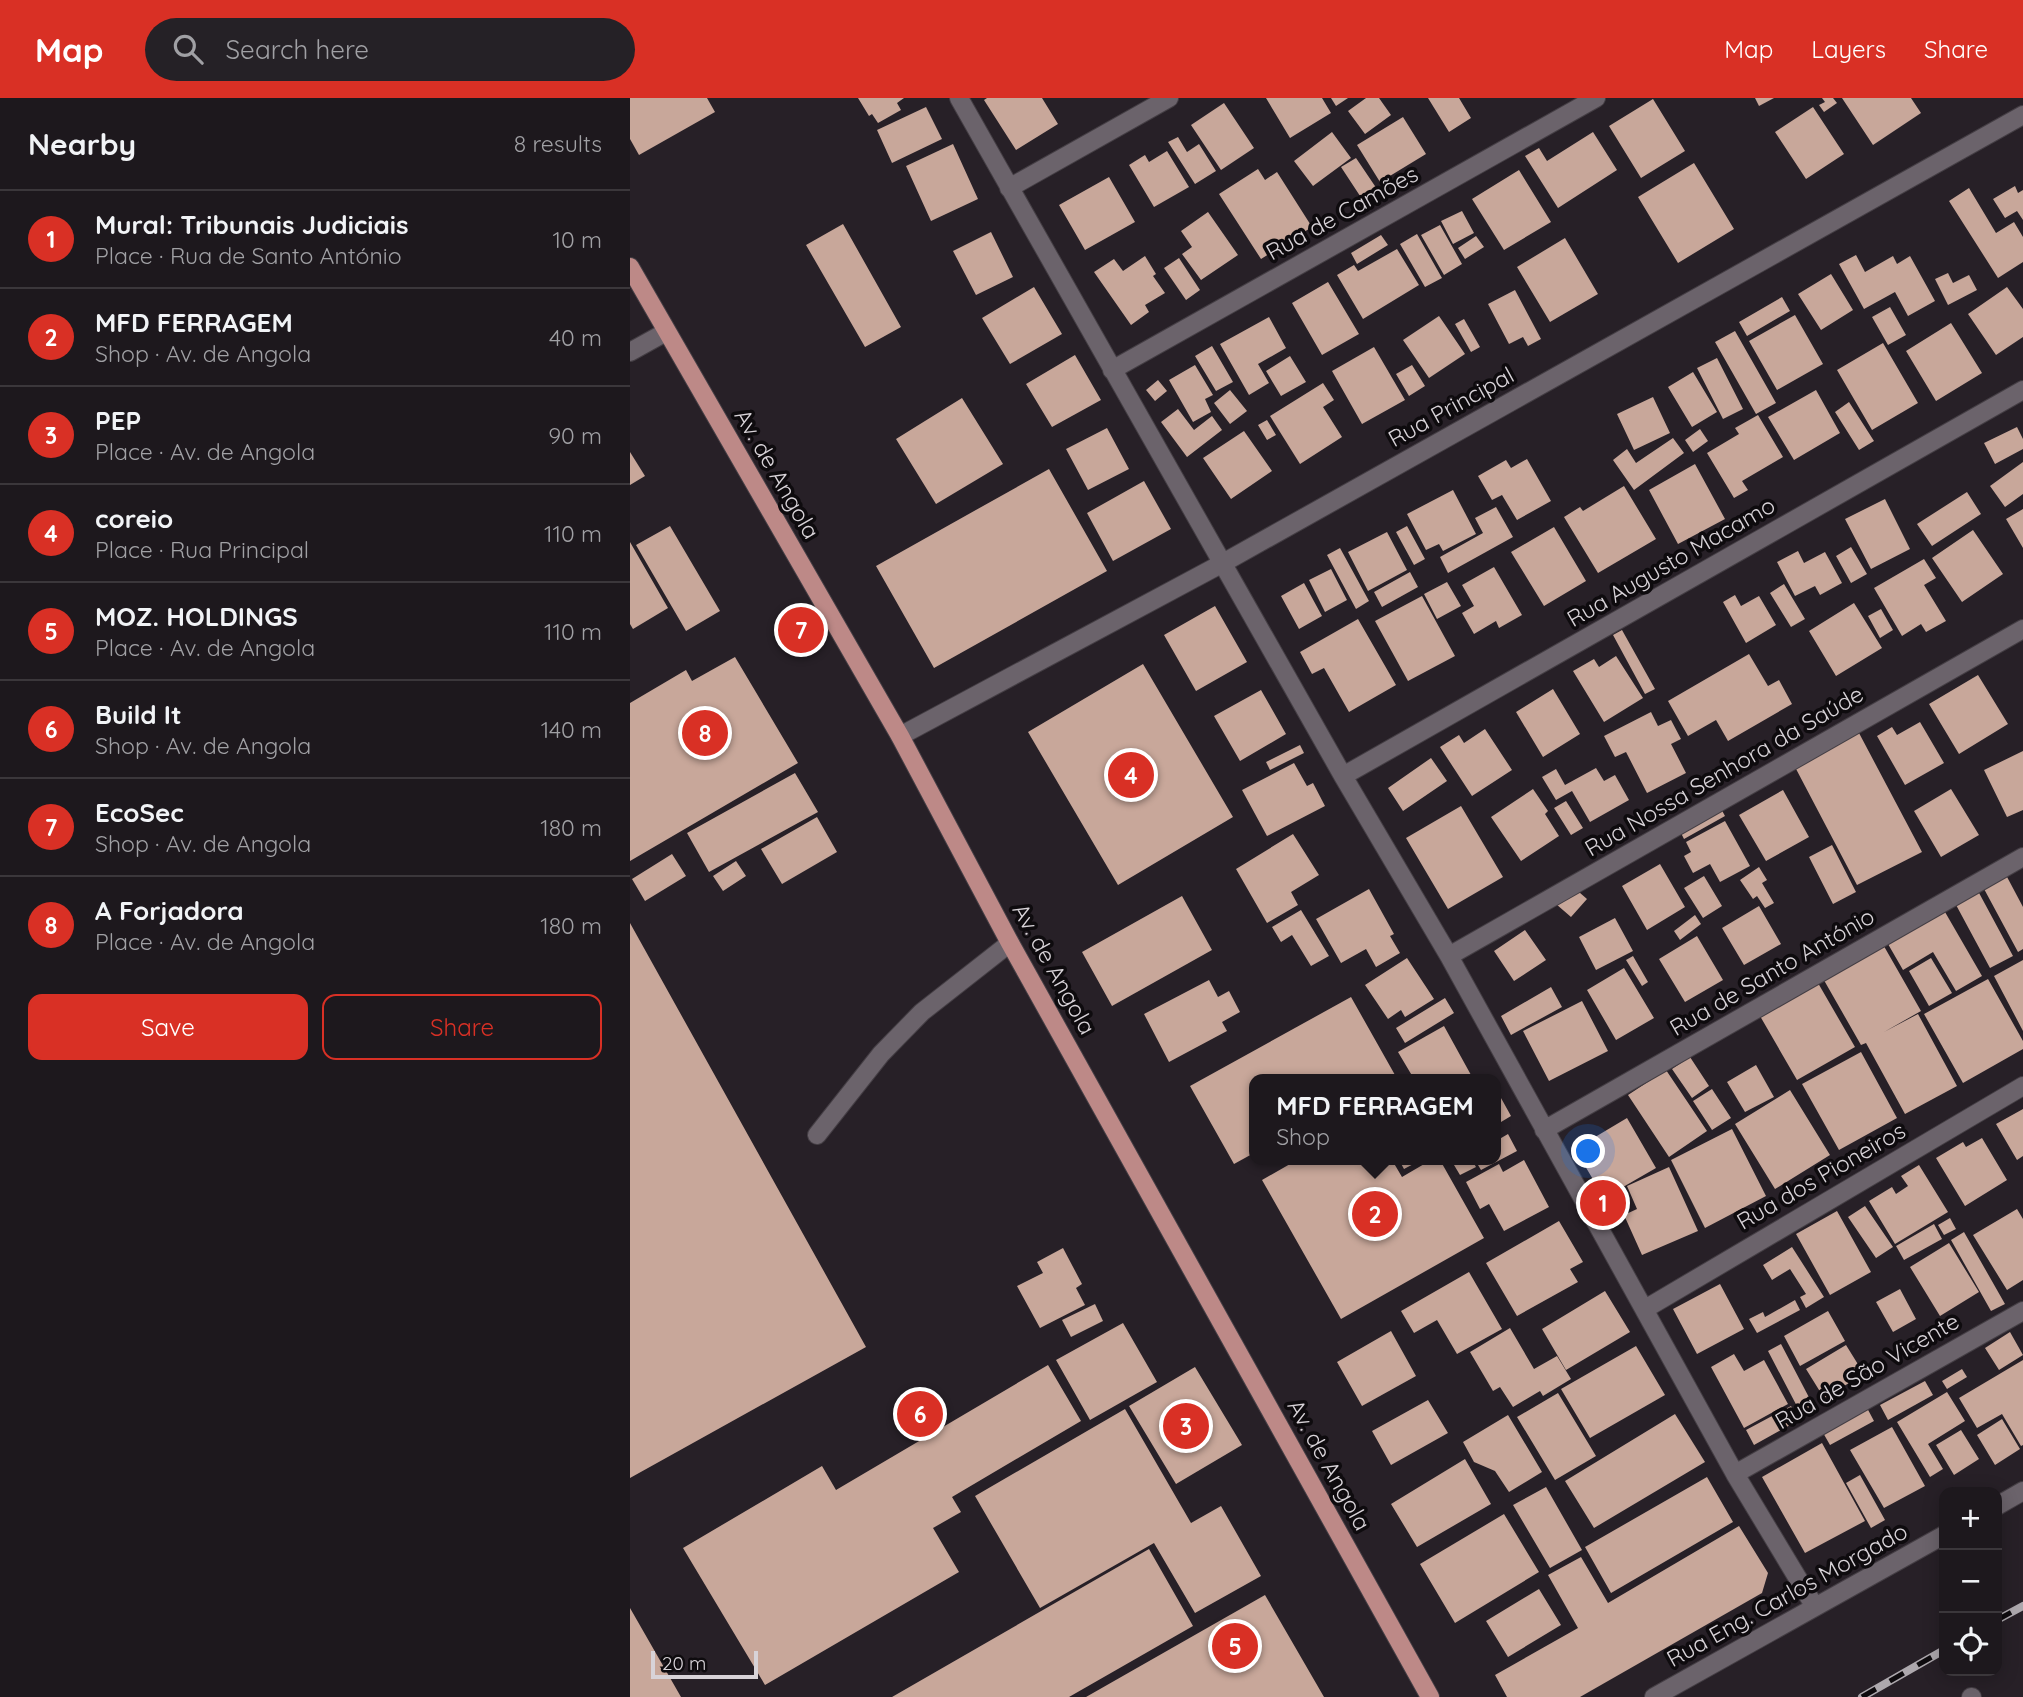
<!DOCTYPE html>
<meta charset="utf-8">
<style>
body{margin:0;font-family:Quicksand,sans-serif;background:#252126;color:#f1f3f6}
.controls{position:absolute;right:21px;bottom:21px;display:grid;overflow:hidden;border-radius:14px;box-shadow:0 4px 18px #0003}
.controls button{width:63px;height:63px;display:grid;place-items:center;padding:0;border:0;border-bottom:2px solid #3b373b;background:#1d181d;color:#f1f3f6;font:35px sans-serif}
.scale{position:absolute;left:21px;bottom:18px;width:107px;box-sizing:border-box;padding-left:7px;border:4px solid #d8d3d8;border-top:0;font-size:19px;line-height:24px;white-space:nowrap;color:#d8d3d8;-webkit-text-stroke:5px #0e0b0e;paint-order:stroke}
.you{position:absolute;left:959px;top:1054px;width:24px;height:24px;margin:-18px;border:5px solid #fff;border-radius:50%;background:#1a73e8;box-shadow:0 0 0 10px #1a73e833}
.badge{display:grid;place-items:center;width:46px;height:46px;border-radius:50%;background:#d93025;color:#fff;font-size:23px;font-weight:700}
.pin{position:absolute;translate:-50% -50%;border:4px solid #fff;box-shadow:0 2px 7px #0006}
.popup{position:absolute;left:619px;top:976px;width:252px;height:91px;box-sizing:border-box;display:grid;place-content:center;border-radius:14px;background:#1d181d;filter:drop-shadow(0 2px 5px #0005);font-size:23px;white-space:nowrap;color:#a0a0a4}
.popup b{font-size:26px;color:#f1f3f6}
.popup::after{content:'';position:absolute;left:50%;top:100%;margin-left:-14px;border:14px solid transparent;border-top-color:#1d181d}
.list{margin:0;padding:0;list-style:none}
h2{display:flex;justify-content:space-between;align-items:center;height:91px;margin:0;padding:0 28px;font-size:30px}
h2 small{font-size:23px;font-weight:400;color:#a0a0a4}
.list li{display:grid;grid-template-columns:46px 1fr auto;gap:21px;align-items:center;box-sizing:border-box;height:98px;padding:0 28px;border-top:2px solid #3b373b}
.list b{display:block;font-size:26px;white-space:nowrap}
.list p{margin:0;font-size:23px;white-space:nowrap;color:#a0a0a4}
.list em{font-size:23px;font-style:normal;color:#a0a0a4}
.actions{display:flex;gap:14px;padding:21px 28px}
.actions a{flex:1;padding:16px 0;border:2px solid #d93025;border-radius:14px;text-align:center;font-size:24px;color:#d93025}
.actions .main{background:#d93025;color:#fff}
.icon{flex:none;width:38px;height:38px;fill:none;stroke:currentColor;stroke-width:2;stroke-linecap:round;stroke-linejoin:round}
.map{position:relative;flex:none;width:1393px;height:1599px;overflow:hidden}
header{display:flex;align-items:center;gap:42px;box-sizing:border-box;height:98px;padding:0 35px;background:#d93025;color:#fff}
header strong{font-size:33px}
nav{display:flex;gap:38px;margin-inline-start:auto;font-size:24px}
.search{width:490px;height:63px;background:#252126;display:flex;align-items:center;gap:18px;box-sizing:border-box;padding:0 24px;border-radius:38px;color:#a0a0a4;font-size:26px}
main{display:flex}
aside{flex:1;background:#1d181d}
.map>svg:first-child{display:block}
.building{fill:#c8a79a}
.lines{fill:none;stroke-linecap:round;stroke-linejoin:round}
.minor-casing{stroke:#443e44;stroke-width:20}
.major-casing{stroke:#443e44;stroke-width:20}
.minor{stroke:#6b636b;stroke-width:18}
.major{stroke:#bd8987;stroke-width:18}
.rail-casing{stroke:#ada8ad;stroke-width:8}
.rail{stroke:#0e0b0e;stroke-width:5;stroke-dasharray:16;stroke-linecap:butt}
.labels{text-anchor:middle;stroke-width:7;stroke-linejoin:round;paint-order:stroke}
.street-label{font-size:23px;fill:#d8d3d8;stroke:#0e0b0e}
</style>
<header>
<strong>Map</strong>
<div class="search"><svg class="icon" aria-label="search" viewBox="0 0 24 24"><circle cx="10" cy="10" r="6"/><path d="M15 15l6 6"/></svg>Search here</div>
<nav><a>Map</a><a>Layers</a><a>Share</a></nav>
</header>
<main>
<aside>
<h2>Nearby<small>8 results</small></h2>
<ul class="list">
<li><span class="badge">1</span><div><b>Mural: Tribunais Judiciais</b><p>Place · Rua de Santo António</p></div><em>10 m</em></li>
<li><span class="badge">2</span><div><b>MFD FERRAGEM</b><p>Shop · Av. de Angola</p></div><em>40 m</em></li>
<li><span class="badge">3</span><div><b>PEP</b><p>Place · Av. de Angola</p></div><em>90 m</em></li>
<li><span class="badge">4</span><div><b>coreio</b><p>Place · Rua Principal</p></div><em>110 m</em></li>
<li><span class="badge">5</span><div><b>MOZ. HOLDINGS</b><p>Place · Av. de Angola</p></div><em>110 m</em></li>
<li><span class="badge">6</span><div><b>Build It</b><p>Shop · Av. de Angola</p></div><em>140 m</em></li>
<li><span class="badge">7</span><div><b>EcoSec</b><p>Shop · Av. de Angola</p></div><em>180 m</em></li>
<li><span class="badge">8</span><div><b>A Forjadora</b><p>Place · Av. de Angola</p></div><em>180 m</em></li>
</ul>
<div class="actions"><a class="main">Save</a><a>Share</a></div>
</aside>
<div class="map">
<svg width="1393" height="1599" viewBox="0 0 1393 1599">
<rect width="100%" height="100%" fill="#272027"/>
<path class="building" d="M0 0H77L85 14 9 57 0 41Z
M228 0H274L267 5 271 12 248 25 242 16 239 18Z
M357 0H412L428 26 386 52 354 2Z
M636 0H692L701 15 660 40Z
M701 0H718L706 8Z
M736 0H749L761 17 735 36 718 13Z
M798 0H829L841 20 819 34Z
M1125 0H1144L1129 8Z
M1192 0H1203L1207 5 1194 14 1189 7 1195 4Z
M1212 0H1281L1291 15 1243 47Z
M1023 1 1055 53 1011 80 979 28Z
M594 5 624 50 591 72 561 27Z
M296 9 312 41 262 65 247 32Z
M1183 9 1214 56 1176 81 1145 34Z
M773 19 796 56 750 84 727 47Z
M702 34 721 60 683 88 664 63Z
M963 34 987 72 928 110 895 58 909 50 917 63Z
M548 39 557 54 569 46 586 73 565 86 538 44Z
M323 46 348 101 301 123 276 68Z
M537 53 559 89 524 109 499 67 515 57 519 64Z
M726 60 749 94 734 104 711 69Z
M1064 65 1104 131 1048 165 1008 99Z
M628 71 635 82 647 74 682 129 631 161 589 96Z
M889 72 921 124 874 152 842 101Z
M479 79 505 124 455 152 429 107Z
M1385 88 1388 95 1393 92V122L1387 113 1375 120 1363 101Z
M1339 90 1366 135 1384 124 1393 139V164L1368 180 1319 103Z
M832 113 844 135 823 146 811 123Z
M578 114 608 157 571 182 552 156 562 149 551 133Z
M213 126 271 229 235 249 176 147Z
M810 127 832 166 814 177 791 137Z
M361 134 383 179 346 197 323 153Z
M787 136 812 180 795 189 770 146Z
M751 137 758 147 727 166 721 155Z
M846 138 854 149 835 161 828 150Z
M935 140 968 196 920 224 887 169Z
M767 151 789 187 733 221 707 177 724 167 728 173Z
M1226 157 1235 174 1263 158 1267 166 1280 158 1305 203 1278 218 1265 194 1234 211 1209 166Z
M515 158 526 176 523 178 535 195 515 207 519 214 501 227 464 174 484 161 493 173Z
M549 160 570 192 556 202 534 170Z
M1318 175 1323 185 1339 177 1347 192 1318 207 1305 181Z
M1201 176 1223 212 1191 232 1168 196Z
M698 184 729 236 692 257 662 205Z
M404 189 432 236 380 266 352 220Z
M1377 189 1393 211V239L1366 257 1338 216Z
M885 192 911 241 898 248 893 239 879 246 858 206Z
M1152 199 1160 213 1117 238 1109 224Z
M1260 209 1276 237 1258 247 1242 219Z
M1165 217 1193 266 1147 292 1119 243Z
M809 218 835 256 799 280 773 242Z
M639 219 656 250 628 266 639 285 619 297 590 246Z
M834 221 850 249 841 254 825 226Z
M1321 225 1352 275 1306 303 1276 253Z
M1105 233 1146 305 1126 316 1085 244Z
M1253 245 1288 305 1242 332 1207 272Z
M582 248 603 284 586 293 565 258Z
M744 249 775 302 732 326 702 273Z
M445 257 471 302 422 329 396 286Z
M660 258 676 284 651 298 636 273Z
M1087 260 1113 311 1093 321 1067 270Z
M565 267 583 297 575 301 581 314 563 324 539 282Z
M782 267 795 288 779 298 766 276Z
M1063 274 1087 314 1062 329 1038 289Z
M528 282 537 293 525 303 516 292Z
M693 285 704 302 693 309 712 339 670 366 640 318Z
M600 292 617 313 600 326 584 305Z
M1186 292 1210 335 1164 362 1138 319Z
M1023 299 1040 335 1004 352 987 316Z
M332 300 373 366 306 406 266 341Z
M1219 304 1244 343 1229 352 1205 314Z
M548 311 564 332 582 318 592 332 557 359 531 324Z
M1128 317 1153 359 1112 383 1118 392 1104 400 1077 355 1109 336 1105 330Z
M637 322 646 337 637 342 628 327Z
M1387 329 1393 341V351L1365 366 1354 345Z
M477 330 499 371 458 392 436 351Z
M1070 331 1078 343 1063 354 1055 342Z
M614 333 642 373 601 401 573 360Z
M1043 340 1054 355 1004 392 983 362 997 351 1006 365Z
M0 354 15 378 0 387Z
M897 361 921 403 887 422 872 397 862 402 848 378 876 362 881 370Z
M1393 364V396L1375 409 1360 388Z
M1065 366 1095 421 1048 446 1019 392Z
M419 371 477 473 304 570 246 468Z
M514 383 541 431 483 463 457 415Z
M994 388 1026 441 968 475 934 419 950 409 953 413Z
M823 392 846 436 813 453 809 446 796 452 777 416Z
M1337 394 1351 416 1302 448 1287 426Z
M1255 401 1280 451 1241 471 1215 421Z
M866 409 883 439 818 475 810 459 853 435 845 420Z
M1393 411V450L1376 421Z
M40 428 90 513 56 533 6 447Z
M777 428 795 461 784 467 766 434Z
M924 429 956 483 914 508 881 454Z
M1343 432 1373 476 1332 504 1302 460Z
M757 434 777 472 738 493 718 454Z
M0 444 38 510 3 531 0 526Z
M1221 449 1237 476 1221 485 1206 458Z
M710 450 739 503 726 511 697 457Z
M1168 453 1174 465 1195 454 1212 485 1190 497 1185 488 1165 498 1147 464Z
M1294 461 1306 480 1294 487 1316 523 1296 534 1291 526 1272 538 1244 490Z
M864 469 892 517 869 530 866 523 844 536 832 515 844 508 832 487Z
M701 471 717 502 695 514 679 482Z
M780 474 788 489 752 509 744 494Z
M817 484 831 508 807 521 794 496Z
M674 485 692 518 669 531 651 498Z
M1154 486 1175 521 1161 529 1140 495Z
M1105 497 1111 508 1129 498 1146 527 1116 545 1093 504Z
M792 498 825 558 778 583 745 523Z
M1224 505 1252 550 1206 578 1179 533Z
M585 508 617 564 566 593 534 537Z
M1251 511 1263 532 1250 540 1238 518Z
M728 521 766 587 719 614 694 570 682 576 670 554Z
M992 532 1025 591 1015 596 983 537Z
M1119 556 1138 588 1149 582 1162 606 1098 643 1086 622 1058 638 1038 603Z
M986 558 1013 600 974 624 943 573 964 561 969 569Z
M105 559 168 665 0 763V605L56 572 62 583Z
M513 566 603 719 488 787 398 634Z
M1348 577 1378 626 1329 656 1299 606Z
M923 591 950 636 913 659 886 614Z
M631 592 656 636 610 663 584 618Z
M1021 614 1028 628 1041 622 1051 641 1041 646 1056 675 1017 695 996 654 985 659 974 638Z
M1290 624 1314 665 1275 687 1247 638 1262 629 1267 637Z
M855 631 882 672 842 698 810 649 829 637 834 645Z
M1229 635 1292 754 1227 787 1165 669Z
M670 647 674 655 640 672 636 664Z
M1393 653V712L1377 719 1354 672Z
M801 660 817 683 773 713 758 690Z
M664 665 677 688 683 685 695 708 637 738 612 692Z
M966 670 974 683 985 677 999 702 960 724 942 693 926 702 912 679 926 671 935 687Z
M165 675 188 714 79 774 57 735Z
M903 691 918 713 915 716 929 738 891 763 861 719Z
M1321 691 1349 737 1311 759 1284 713Z
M1153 692 1179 739 1136 763 1109 717Z
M936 703 953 730 941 737 924 710Z
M1089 707 1095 718 1054 741 1048 729Z
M831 708 873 779 818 811 776 740Z
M187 719 207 754 152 786 131 751Z
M1095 723 1120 768 1090 784 1080 766 1063 775 1054 758 1061 754 1056 744Z
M663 736 689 777 661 794 668 807 637 825 606 771Z
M1202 747 1226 794 1203 806 1179 759Z
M42 756 56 778 15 803 2 781Z
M106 763 116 778 93 793 83 778Z
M1030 766 1055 809 1017 832 992 788Z
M1129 769 1137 782 1132 785 1144 805 1135 810 1127 798 1123 801 1110 782Z
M1376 777 1393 809V851L1388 854 1353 789Z
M1074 778 1092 808 1073 820 1054 790Z
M942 788 957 801 941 819 926 806Z
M739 791 764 836 760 838 770 855 746 869 736 851 711 865 686 821Z
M1348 793 1383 858 1360 870 1325 805Z
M552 798 582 852 482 908 452 854Z
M1129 808 1151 846 1114 867 1092 830Z
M671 812 699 858 681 868 662 837 651 844 642 829Z
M1315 814 1352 878 1326 893 1303 854 1273 872 1258 846Z
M1065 817 1071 826 1050 842 1044 833Z
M985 820 1003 853 966 872 949 839Z
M0 825 236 1249 0 1380Z
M895 832 916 862 884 883 864 853Z
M1067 838 1093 882 1055 904 1029 861Z
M1251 843 1291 913 1254 934 1288 916 1327 988 1275 1016 1236 945 1231 947 1191 877Z
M1003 858 1018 884 1012 888 996 862Z
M777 860 804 901 775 919 771 912 758 921 735 887Z
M1301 860 1322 895 1299 908 1279 873Z
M1393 862V933L1364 878Z
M994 870 1024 920 986 942 957 892Z
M1358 881 1393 943V951L1333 985 1294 916Z
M579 882 588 899 599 893 610 914 592 924 597 933 539 964 514 916Z
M1188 885 1225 949 1167 982 1130 918Z
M921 889 932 909 881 937 871 918Z
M721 899 765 977 757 981H624V1055L604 1066 560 988Z
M815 900 824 915 775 945 766 930Z
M952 903 978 953 919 983 893 933Z
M814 928 841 977 833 981H784L768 954Z
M1231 954 1267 1020 1209 1052 1172 986Z
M1060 959 1079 988 1062 1000 1042 971Z
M1126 967 1144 999 1115 1014 1097 984Z
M1036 972 1077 1033 1039 1059 998 997Z
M866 991 881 1018 866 1027Z
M1082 991 1101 1020 1082 1032 1063 1003Z
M1160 992 1200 1057 1145 1091 1105 1026Z
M1393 1011V1058L1387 1062 1366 1026Z
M997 1020 1026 1070 974 1100 945 1051Z
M1102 1031 1136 1098 1075 1130 1041 1062Z
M878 1036 887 1053 851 1072 845 1062H866V1043Z
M1352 1040 1377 1082 1335 1108 1306 1060 1333 1044 1336 1049Z
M667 1062H762L772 1079 801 1062H810L854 1140 711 1221 632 1082Z
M769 1062H791L774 1071Z
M821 1062H842L846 1069 830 1077Z
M894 1062 919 1109 874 1133 859 1106 850 1111 836 1084 869 1066 873 1074Z
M1289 1067 1318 1114 1265 1146 1239 1103 1262 1089 1266 1096 1278 1088 1271 1078Z
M1039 1069 1068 1133 1012 1157 994 1117 1007 1111 997 1088Z
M1235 1108 1263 1149 1246 1160 1218 1119Z
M1387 1111 1393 1121V1182L1377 1192 1343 1137Z
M1207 1113 1241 1174 1200 1197 1166 1136Z
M1320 1120 1326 1131 1314 1137 1308 1127Z
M929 1123 953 1164 940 1171 948 1184 887 1218 856 1165Z
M1304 1126 1312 1141 1274 1162 1266 1148Z
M1334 1134 1375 1206 1361 1213 1321 1142Z
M1319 1145 1349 1194 1310 1218 1280 1169Z
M1162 1149 1194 1199 1176 1210 1170 1199 1176 1196 1160 1171 1142 1182 1133 1167Z
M433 1150 452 1186 446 1190 455 1207 410 1230 387 1188 413 1175 407 1164Z
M839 1174 872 1231 827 1256 807 1222 784 1235 771 1213Z
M1090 1186 1114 1231 1067 1256 1043 1211Z
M1270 1191 1286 1221 1263 1234 1246 1204Z
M975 1193 1000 1234 936 1272 912 1231Z
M1165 1202 1170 1212 1127 1235 1119 1221 1133 1214 1135 1219Z
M465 1206 473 1223 441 1239 432 1222Z
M1198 1213 1215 1243 1170 1268 1154 1238Z
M493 1225 527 1284 460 1322 426 1262Z
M880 1230 904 1271 927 1258 941 1281 913 1298 910 1293 883 1309 870 1289 863 1293 840 1254Z
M761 1233 786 1278 732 1308 707 1264Z
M1380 1234 1393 1257 1369 1272 1355 1250Z
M1151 1246 1183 1307 1170 1314 1138 1253Z
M1216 1247 1234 1276 1194 1300 1176 1271Z
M1006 1248 1035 1297 960 1340 931 1291Z
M1104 1256 1114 1273 1134 1262 1158 1306 1114 1330 1081 1269Z
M1393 1262V1347L1391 1348 1372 1316 1347 1330 1329 1300Z
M418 1267 451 1323 322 1399 331 1414 303 1430 329 1474 135 1587 53 1450 192 1368 206 1392Z
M565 1269 612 1347 546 1386 499 1308Z
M1332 1271 1337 1279 1317 1291 1312 1283Z
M1295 1283 1303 1297 1258 1322 1250 1307Z
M1317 1294 1335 1323 1298 1346 1313 1371 1300 1379 1267 1324Z
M928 1295 966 1358 925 1382 887 1319Z
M798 1302 818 1335 761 1367 742 1333Z
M1161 1308 1169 1322 1124 1347 1116 1332Z
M1236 1308 1244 1323 1200 1347 1192 1333Z
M495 1311 561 1425 591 1408 631 1478 565 1515 524 1445 410 1510 345 1398Z
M1045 1316 1075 1364 964 1430 935 1383Z
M878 1317 912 1374 879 1394 865 1373 844 1364 833 1344Z
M1372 1321 1390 1351 1365 1367 1347 1337Z
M1262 1329 1295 1388 1254 1410 1220 1352Z
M1331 1332 1349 1361 1324 1377 1306 1347Z
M1192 1345 1235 1423 1175 1455 1132 1379Z
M835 1361 861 1406 787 1449 761 1406Z
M1230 1377 1255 1422 1241 1430 1216 1385Z
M1077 1379 1103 1424 981 1495 955 1449Z
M916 1389 952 1452 920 1470 883 1407Z
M874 1416 909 1474 825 1525 790 1466Z
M1109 1428 1138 1475 1132 1495 950 1599H877L865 1577 948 1530 918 1477 951 1459 978 1505Z
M519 1451 563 1528 439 1599H262Z
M909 1491 931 1527 878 1559 856 1523Z
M635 1497 694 1599H456Z
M0 1510 51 1599H0Z"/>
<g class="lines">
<g class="minor-casing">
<path id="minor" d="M329 0 713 678 819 858 1105 1376 1185 1509
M379 90 539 0
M0 254 36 234
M482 272 966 0
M270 638 593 465 1393 17
M713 678 1393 292
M819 858 1393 531
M914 1032 1393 759
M187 1037 251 956 292 914 380 845
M1015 1211 1393 988
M1105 1376 1393 1213
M1367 1408 1393 1393
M1024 1599 1314 1437
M1341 1599H1342"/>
</g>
<g class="major-casing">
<path id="major" d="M0 169 270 638 380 845 800 1599"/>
</g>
<use href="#minor" class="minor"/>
<use href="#major" class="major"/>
<g class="rail-casing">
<path id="rail" d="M1367 1522 1393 1508
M1232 1599 1314 1552"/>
</g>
<use href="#rail" class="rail"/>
</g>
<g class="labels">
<g class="street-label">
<text transform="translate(712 115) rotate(-29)" y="8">Rua de Camões</text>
<text transform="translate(821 309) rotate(-29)" y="8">Rua Principal</text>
<text transform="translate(147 376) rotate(60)" y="8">Av. de Angola</text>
<text transform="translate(1041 464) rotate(-30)" y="8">Rua Augusto Macamo</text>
<text transform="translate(1094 673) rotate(-30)" y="8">Rua Nossa Senhora da Saúde</text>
<text transform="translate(424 871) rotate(61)" y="8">Av. de Angola</text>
<text transform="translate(1142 874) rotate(-30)" y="8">Rua de Santo António</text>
<text transform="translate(1191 1078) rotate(-30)" y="8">Rua dos Pioneiros</text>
<text transform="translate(1237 1273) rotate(-30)" y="8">Rua de São Vicente</text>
<text transform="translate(699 1367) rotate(61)" y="8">Av. de Angola</text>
<text transform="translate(1157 1497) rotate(-29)" y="8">Rua Eng. Carlos Morgado</text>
</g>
</g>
</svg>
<div class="controls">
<button>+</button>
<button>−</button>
<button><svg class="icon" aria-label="locate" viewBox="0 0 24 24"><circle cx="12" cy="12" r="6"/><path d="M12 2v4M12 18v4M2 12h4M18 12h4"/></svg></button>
</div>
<div class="scale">20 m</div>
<div class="you"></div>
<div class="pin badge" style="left:973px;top:1105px">1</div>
<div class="pin badge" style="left:745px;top:1116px">2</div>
<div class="popup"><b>MFD FERRAGEM</b>Shop</div>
<div class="pin badge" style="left:556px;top:1328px">3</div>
<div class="pin badge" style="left:501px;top:677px">4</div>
<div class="pin badge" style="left:605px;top:1548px">5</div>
<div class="pin badge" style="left:290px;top:1316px">6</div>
<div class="pin badge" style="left:171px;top:532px">7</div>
<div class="pin badge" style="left:75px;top:635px">8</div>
</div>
</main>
